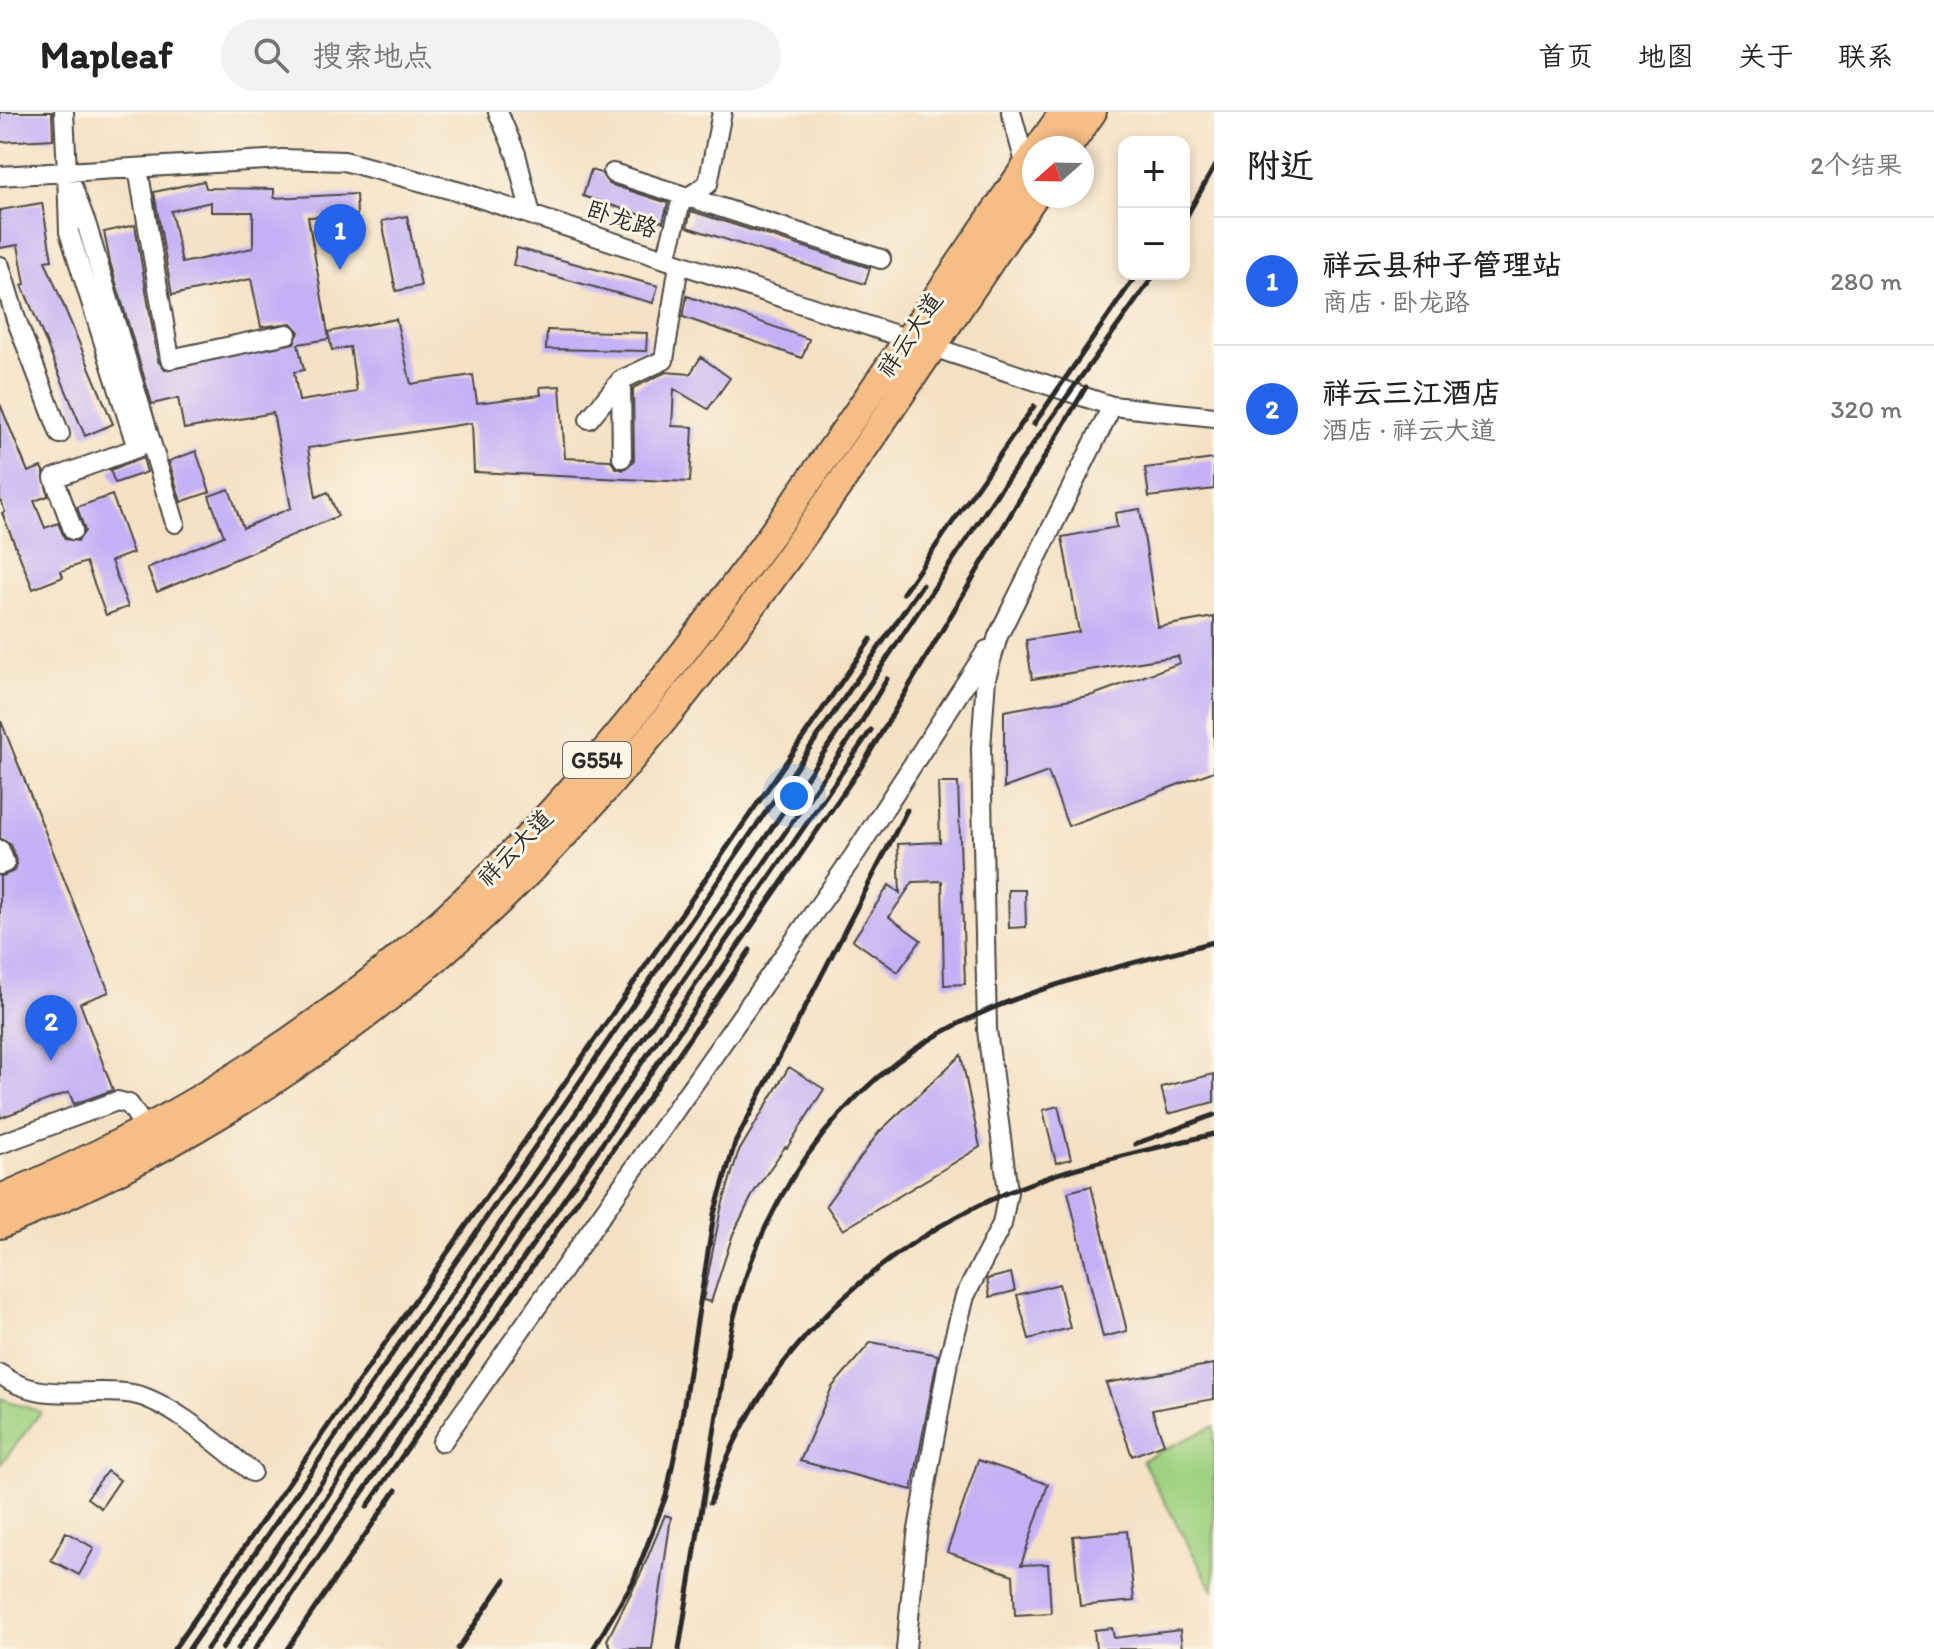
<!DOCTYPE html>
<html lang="zh">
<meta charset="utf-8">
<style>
body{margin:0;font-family:Itim,"LXGW WenKai TC",sans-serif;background:#f2f2f2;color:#222}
.controls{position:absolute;right:24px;top:24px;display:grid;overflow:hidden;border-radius:16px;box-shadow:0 4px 12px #0003}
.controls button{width:72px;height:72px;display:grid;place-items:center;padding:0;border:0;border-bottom:2px solid #e0e0e0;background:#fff;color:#222;font:40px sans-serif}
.compass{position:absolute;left:1022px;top:24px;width:72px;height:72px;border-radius:50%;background:#fff;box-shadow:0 4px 12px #0003;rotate:250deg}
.you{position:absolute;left:794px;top:684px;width:28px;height:28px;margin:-20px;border:6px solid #fff;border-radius:50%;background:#1a73e8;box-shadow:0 0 0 12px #1a73e833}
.badge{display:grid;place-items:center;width:52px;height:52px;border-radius:50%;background:#2563eb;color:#fff;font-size:26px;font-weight:700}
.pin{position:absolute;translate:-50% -66px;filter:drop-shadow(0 2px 4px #0008)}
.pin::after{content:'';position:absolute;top:42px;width:28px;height:24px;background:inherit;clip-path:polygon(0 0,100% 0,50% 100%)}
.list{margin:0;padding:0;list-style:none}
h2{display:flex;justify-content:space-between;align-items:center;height:104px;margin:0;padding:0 32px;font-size:34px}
h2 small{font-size:26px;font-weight:400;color:#767676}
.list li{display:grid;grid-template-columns:52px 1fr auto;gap:24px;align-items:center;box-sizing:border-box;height:128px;padding:0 32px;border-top:2px solid #e0e0e0}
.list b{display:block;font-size:30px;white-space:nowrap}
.list p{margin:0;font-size:26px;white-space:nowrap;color:#767676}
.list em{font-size:26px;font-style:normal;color:#767676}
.icon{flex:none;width:44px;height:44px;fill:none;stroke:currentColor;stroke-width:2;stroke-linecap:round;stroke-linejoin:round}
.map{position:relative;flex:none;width:1214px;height:1537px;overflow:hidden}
header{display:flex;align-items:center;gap:48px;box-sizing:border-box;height:112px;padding:0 40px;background:#fff;border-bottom:2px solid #e0e0e0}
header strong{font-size:38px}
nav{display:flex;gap:44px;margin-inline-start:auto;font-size:28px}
.search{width:560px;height:72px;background:#f2f2f2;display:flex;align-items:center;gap:20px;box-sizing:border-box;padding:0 28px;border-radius:44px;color:#767676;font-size:30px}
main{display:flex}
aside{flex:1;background:#fff}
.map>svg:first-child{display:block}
.green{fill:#9fd180;stroke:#657e56;stroke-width:2}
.building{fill:#c4b1f5;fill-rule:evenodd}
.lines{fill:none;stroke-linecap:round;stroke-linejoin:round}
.minor-casing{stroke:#494642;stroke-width:22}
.highway-casing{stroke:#494642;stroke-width:30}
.minor{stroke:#fff;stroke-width:18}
.highway{stroke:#f6be86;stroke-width:26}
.rail{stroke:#2b2b2b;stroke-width:5}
.labels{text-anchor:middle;stroke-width:6;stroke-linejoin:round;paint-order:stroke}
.shield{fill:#fcf5e5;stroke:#6a6863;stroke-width:2}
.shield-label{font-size:22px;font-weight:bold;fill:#2b2b2b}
.street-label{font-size:24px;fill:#2b2b2b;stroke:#fcf5e5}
</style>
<header>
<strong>Mapleaf</strong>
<div class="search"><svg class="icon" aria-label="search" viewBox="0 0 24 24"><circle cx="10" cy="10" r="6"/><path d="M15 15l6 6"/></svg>搜索地点</div>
<nav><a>首页</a><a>地图</a><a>关于</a><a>联系</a></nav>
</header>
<main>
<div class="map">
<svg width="1214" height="1537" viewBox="0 0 1214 1537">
<rect width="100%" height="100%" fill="#fcf5e5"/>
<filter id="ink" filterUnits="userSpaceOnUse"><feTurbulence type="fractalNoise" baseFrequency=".0125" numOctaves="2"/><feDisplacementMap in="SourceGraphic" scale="16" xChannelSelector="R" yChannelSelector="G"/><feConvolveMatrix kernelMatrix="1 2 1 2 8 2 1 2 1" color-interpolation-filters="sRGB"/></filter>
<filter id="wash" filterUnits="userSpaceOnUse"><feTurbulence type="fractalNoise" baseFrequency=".006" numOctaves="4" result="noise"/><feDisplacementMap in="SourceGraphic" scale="32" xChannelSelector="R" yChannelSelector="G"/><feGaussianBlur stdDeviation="1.8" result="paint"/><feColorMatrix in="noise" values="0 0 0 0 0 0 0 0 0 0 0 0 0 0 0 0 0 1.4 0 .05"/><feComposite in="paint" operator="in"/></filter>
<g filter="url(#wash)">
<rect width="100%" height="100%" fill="#f4e1c4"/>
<path class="green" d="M0 1286 41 1300 0 1353Z
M1214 1314V1480L1142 1348Z"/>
<g id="blocks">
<path class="building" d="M0 0H52L53 27 0 30Z
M591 58 601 61 609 72 668 91 663 110 583 84Z
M204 69 206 76 274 77V86L356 82 357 103 308 105 329 227 298 232 304 258 294 260 299 289 357 280 350 235 332 238 328 220 396 207 411 272 473 263 477 291 541 283 540 275 560 274 565 346 610 348 616 356 623 358 634 349 633 276 666 260 690 262 701 245 730 266 708 297 674 277 672 314 693 315 690 370 474 360 472 311 308 336 316 385 328 380 338 404 157 480 147 456 224 424 209 384 229 377 243 416 291 396 273 301 184 317 178 286 152 292 110 150 104 120 135 113 158 249 165 258 294 231 299 220 291 211 261 215 251 167 172 183 154 80ZM211 90V100H253V136L182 151 171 99Z
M42 91 52 148 45 149 113 312 85 324 22 173 25 172 18 133 0 136V98Z
M691 99 870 156 865 172 687 115Z
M407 104 421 174 396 179 382 109Z
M517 136 658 174 653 191 513 153Z
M687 184 809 227 802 246 683 205Z
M547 218 647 221 646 239 546 237Z
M0 292 28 360 41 355 44 361 48 384 34 389 45 416 58 411 65 427 78 429 85 419 77 395 112 383 133 441 111 449 128 495 106 503 86 450 61 459 63 465 33 477 2 401 5 400 0 387Z
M196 339 210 380 181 390 169 349Z
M143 346 147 360 115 371 110 358Z
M1214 347V377L1149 385 1145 356Z
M1140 397 1158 515 1214 505V659L1068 714 1048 660 1004 676V599L1093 583 1180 551 1178 544 1032 567 1026 528 1079 520 1062 425 1117 415 1115 401Z
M1 609 109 880 80 891 113 978 74 992 69 980 0 1006V765L14 759 17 752 11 733 0 726Z
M938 671H958L965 872 944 873 942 769 913 770 889 805 921 828 898 860 853 828 889 773 900 781 898 732 940 730Z
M1008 778H1025L1026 815 1009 816Z
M961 943 980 1035 843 1118 826 1093 879 1020Z
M789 955 824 977 787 1036 785 1035 754 1080 733 1122 711 1190 703 1188 721 1097 738 1041Z
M1214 962V990L1168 1002 1161 975Z
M1058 994 1071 1047 1056 1051 1043 998Z
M1091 1074 1127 1219 1103 1225 1068 1080Z
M1011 1161 1015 1179 990 1185 987 1167Z
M1059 1172 1070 1216 1029 1227 1017 1183Z
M871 1230 938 1243 912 1378 800 1349 832 1275Z
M1214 1252V1287L1152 1298 1164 1332 1132 1344 1106 1271Z
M978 1348 1048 1372 1021 1453 1048 1452 1051 1501 1015 1503 1013 1463 947 1440Z
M107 1359 120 1368 101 1396 87 1386Z
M665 1403 671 1405 652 1537H612L607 1528 642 1459Z
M1127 1419 1134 1489 1080 1494 1073 1424Z
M66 1420 94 1436 79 1463 51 1448Z
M1112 1516 1114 1526 1180 1518 1182 1537H1096L1094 1518Z"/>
</g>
</g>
<g filter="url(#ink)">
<use href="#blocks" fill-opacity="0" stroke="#494642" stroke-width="2"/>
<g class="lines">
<g class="minor-casing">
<path id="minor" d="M64 0 67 60 87 114 175 411
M498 0 516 42 531 103
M1011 0 1026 54
M138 56 170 247 287 222
M67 60 69 120 137 336 54 366 73 418
M613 61 881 147
M0 64 283 47 344 49 464 81 1112 294 1214 305
M666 147 681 90 708 72 722 0
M0 154 16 207 60 322
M621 268 622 346
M589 307 621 268 664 248 679 152
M0 738 5 751 0 753
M0 1032 117 989 129 992 146 1017
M0 1262C41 1293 87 1274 133 1282 170 1289 222 1336 252 1360
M442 1330 853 745 987 538
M906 1537 917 1423 948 1250 965 1184 1002 1112 1008 1080 987 918 981 636 986 566 998 524 1112 294"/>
</g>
<g class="highway-casing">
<path id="highway" d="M1038 36 1063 0
M1068 36 1093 0
M0 1086C180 1011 347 903 487 766 596 660 689 536 778 413 865 291 949 166 1034 42
M0 1113C186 1037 359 925 504 785 710 584 873 321 1035 84"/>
</g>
<use href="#minor" class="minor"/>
<use href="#highway" class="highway"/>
<path class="rail" d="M1184 109 1214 55
M1034 312 1137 162
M903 481 1034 294
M1135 1032 1214 1003
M710 1391C763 1230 897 1115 1054 1063 1106 1046 1161 1035 1214 1022
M367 1395 750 838
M174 1537 871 527
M189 1537 922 473
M207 1537 831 630 997 382 1155 162
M222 1537 862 609 887 567
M238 1537 871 618
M255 1537 863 652 1086 275
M287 1537 396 1378
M458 1537 505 1468
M593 1537 633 1470 666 1384 680 1317 714 1102 735 1031 907 698
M679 1537 729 1228C755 1096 836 972 960 911 1038 872 1130 852 1214 830"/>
</g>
</g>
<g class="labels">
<rect class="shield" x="563" y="630" width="68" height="36" rx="6"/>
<g class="shield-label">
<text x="597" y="656">G554</text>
</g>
<g class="street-label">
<text transform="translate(622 107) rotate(18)" y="8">卧龙路</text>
<text transform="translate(910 223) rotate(-56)" y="8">祥云大道</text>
<text transform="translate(515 736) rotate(-46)" y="8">祥云大道</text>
</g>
</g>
</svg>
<div class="controls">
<button>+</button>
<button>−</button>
</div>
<svg class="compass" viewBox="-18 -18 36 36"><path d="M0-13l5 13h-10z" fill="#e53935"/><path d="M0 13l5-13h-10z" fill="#767676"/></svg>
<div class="you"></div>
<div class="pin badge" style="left:340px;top:158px">1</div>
<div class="pin badge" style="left:51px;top:949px">2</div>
</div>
<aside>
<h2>附近<small>2个结果</small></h2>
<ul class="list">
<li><span class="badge">1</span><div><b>祥云县种子管理站</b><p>商店 · 卧龙路</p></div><em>280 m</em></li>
<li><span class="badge">2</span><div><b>祥云三江酒店</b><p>酒店 · 祥云大道</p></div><em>320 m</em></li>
</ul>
</aside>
</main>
